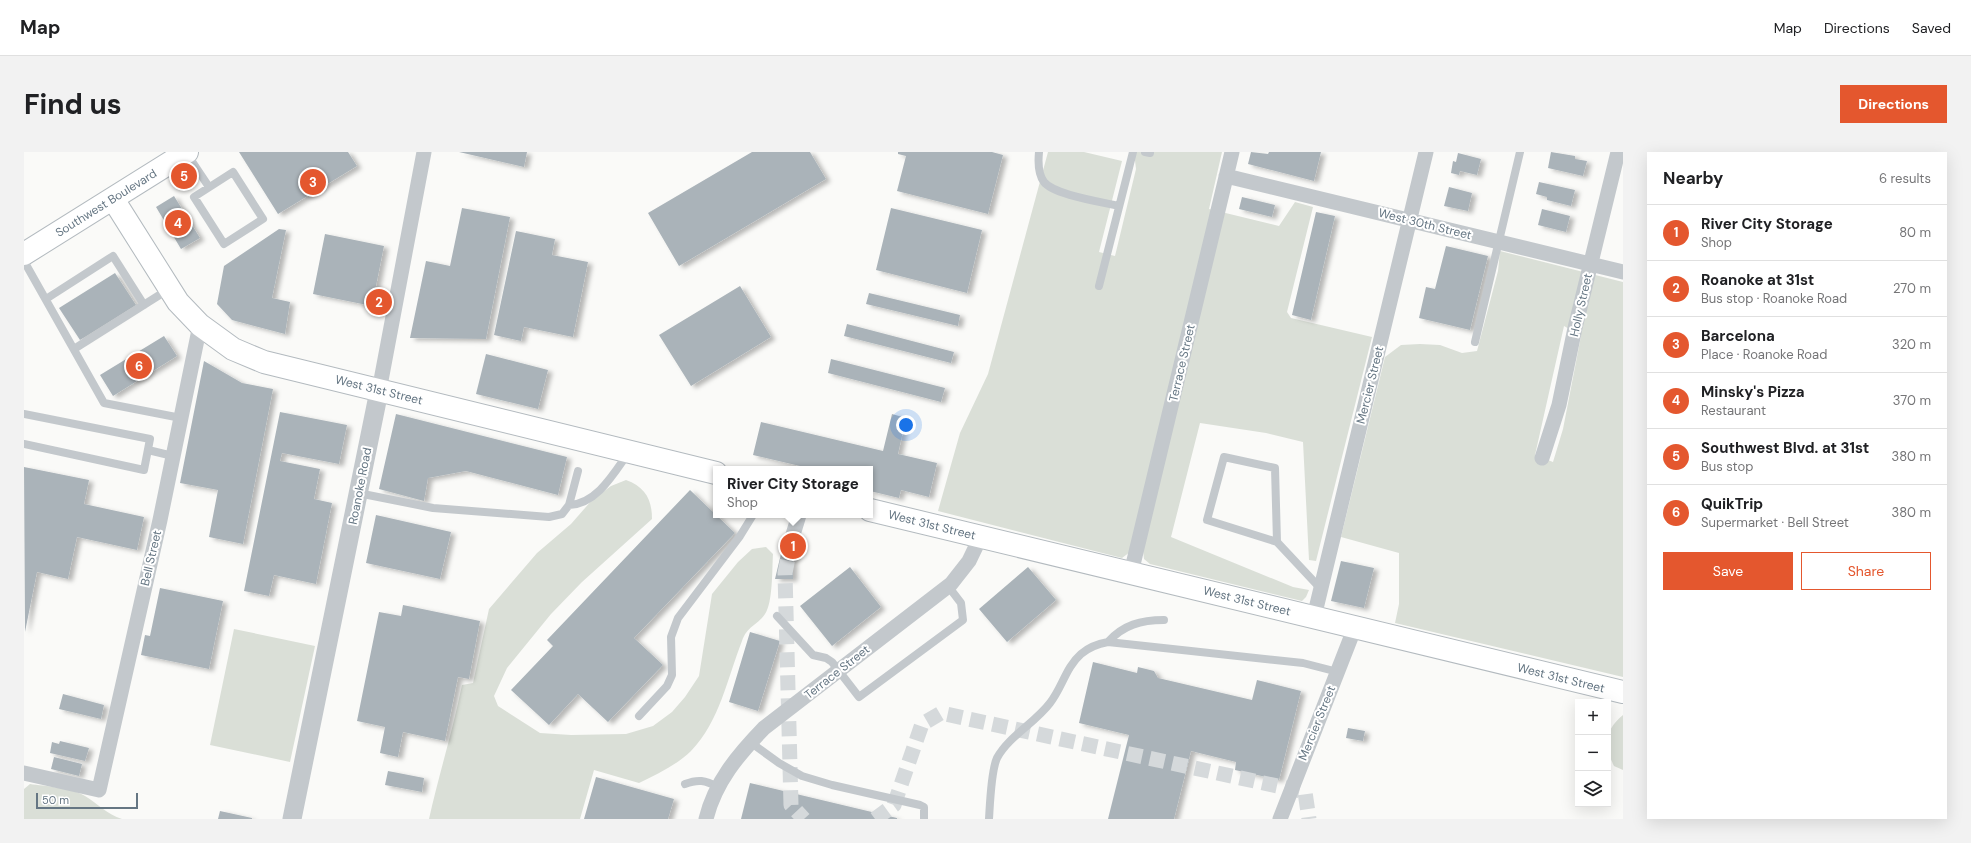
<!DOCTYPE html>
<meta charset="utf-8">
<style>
body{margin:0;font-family:"DM Sans",sans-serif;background:#f2f2f2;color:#202124}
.controls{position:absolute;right:12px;bottom:12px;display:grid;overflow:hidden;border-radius:0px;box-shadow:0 4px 16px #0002}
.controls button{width:36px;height:36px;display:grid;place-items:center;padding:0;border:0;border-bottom:1px solid #e0e0e0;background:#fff;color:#202124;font:20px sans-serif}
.scale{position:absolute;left:12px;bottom:10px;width:102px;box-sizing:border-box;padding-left:4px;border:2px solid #657683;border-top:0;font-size:11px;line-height:14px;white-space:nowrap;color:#657683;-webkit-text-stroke:3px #fff;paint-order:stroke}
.you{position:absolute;left:882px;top:273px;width:14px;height:14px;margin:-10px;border:3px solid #fff;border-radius:50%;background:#1a73e8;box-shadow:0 0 0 6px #1a73e833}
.badge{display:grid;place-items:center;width:26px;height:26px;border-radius:50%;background:#e4572e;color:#fff;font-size:13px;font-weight:700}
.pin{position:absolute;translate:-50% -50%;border:2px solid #fff;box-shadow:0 1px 4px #0006}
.popup{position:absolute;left:689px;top:314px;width:160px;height:52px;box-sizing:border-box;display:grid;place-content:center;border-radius:0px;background:#fff;filter:drop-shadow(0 1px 3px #0005);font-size:13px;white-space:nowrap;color:#757577}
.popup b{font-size:15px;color:#202124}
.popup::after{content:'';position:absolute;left:50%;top:100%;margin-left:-8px;border:8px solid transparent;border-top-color:#fff}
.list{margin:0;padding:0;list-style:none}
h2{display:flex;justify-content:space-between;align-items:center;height:52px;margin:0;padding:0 16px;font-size:17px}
h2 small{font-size:13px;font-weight:400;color:#757577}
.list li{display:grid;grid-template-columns:26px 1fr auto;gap:12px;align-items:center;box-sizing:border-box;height:56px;padding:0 16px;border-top:1px solid #e0e0e0}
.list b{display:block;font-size:15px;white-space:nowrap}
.list p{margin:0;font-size:13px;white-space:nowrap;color:#757577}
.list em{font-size:13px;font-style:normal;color:#757577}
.actions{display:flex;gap:8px;padding:12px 16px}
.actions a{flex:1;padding:9px 0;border:1px solid #e4572e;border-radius:0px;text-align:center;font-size:14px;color:#e4572e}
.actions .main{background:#e4572e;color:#fff}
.icon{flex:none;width:22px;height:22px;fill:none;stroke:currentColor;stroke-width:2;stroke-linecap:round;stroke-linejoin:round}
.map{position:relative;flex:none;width:1599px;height:667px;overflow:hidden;border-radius:0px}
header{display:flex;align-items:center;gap:24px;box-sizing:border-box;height:56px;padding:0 20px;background:#fff;border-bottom:1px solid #e0e0e0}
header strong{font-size:19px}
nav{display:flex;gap:22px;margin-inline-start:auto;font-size:14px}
.intro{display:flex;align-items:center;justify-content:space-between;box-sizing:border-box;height:96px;padding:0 24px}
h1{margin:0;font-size:28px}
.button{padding:10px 18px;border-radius:0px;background:#e4572e;color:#fff;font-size:14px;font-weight:700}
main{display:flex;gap:24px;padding:0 24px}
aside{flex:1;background:#fff;border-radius:0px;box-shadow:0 4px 16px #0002}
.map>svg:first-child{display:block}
.green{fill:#dadfd7;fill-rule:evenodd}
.building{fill:#aab3b9;filter:url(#shadow)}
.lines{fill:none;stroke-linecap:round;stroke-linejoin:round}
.minor-tunnel{stroke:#d5d9db;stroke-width:15;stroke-dasharray:15 8;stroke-linecap:butt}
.secondary-casing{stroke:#b3babf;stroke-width:24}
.service{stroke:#c3c8cc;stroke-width:8}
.minor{stroke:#c3c8cc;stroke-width:15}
.tertiary{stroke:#c3c8cc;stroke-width:19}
.secondary{stroke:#fff;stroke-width:22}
.labels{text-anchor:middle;stroke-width:4;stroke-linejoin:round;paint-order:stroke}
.street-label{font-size:12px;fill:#657683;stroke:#fff}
</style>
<header>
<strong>Map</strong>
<nav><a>Map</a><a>Directions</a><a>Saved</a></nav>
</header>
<div class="intro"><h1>Find us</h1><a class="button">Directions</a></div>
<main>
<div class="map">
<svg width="1599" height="667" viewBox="0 0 1599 667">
<defs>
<filter id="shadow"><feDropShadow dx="4.5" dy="2.5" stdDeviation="2" flood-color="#0004"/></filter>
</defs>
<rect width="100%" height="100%" fill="#fafaf8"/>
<path class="green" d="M1024 0H1060L1098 9 1075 100 1091 104 1112 17 1110 0H1198L1185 57 1255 74 1271 50 1289 55 1263 160 1267 166 1348 185 1292 409 1285 408 1279 290 1242 281 1176 271 1147 385 1269 435 1285 438 1282 445 1278 449 1126 412 1120 407 1119 398 1106 400 1098 406 914 359 936 281 964 222Z
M1476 99 1599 130V525L1371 471 1375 452V401L1317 385 1361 205 1377 193 1396 192 1416 193 1438 201 1453 199 1474 119ZM1540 174 1557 184 1539 277 1529 310 1511 303Z
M602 328C621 335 628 347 628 367L558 430 527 462 483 516 470 544 474 554 516 581 547 583 602 582 629 574 648 560 661 545 675 524 688 442 714 410 728 397 742 395 749 402C748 416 749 451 741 462 735 472 723 474 718 489 703 527 696 569 667 599 653 613 633 622 615 631L570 618 556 667H405C415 622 429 578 438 533L449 531 465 457 513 401 547 372 568 348 587 334Z
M210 477 291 494 266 610 186 593Z
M1599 563V618L1590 614C1579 593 1581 578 1599 563Z
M6 632C21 634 48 636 61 644 74 652 83 662 98 667H0V637Z"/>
<path class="building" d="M215 0H324L333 14 254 62Z
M435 0H503L500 15Z
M728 0H786L802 27 655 114 624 61Z
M874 0H968L979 3 964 62 873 39 882 4 874 2Z
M1227 0 1244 2 1245 0H1297L1290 29 1224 12Z
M1527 0 1551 4V7L1563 9 1559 24 1524 16Z
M1434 1 1457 7 1453 23 1436 19 1435 23 1427 21 1429 9 1432 10Z
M1515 30 1551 38 1547 54 1523 48V45L1512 42Z
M1425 35 1448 41 1444 59 1420 54Z
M150 44 176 86 157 97 132 55Z
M1218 45 1251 53 1248 65 1215 57Z
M438 56 486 65 462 187 386 186 402 109 426 114Z
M867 56 958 78 943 141 852 118Z
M1518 57 1546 64 1542 80 1514 73Z
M1292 60 1311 64 1287 168 1268 163Z
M255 77 262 78 248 146 266 150 261 182 208 168 193 152 200 114Z
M492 79 531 87 528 103 564 110 549 185 500 175 497 189 470 183Z
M301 82 360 94 348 154 289 142Z
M1422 94 1464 104 1446 178 1395 166 1402 135 1411 137Z
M91 121 112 153 56 188 35 156Z
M716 134 747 185 667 234 635 183Z
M845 141 936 163 934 174 842 152Z
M823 172 930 200 927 211 820 184Z
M140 184 153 204 89 244 76 223Z
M462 202 524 218 514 257 452 242Z
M807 207 921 236 917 250 804 221Z
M180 209 218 231 249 237 219 392 185 385 194 338 156 331Z
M256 260 323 273 315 312 258 301 256 309 296 317 290 347 308 351 292 432 250 423 245 444 220 439Z
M372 262 543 305 534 343 442 319 404 326 400 349 355 337Z
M868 262 882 266 874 302 913 311 905 345 877 338 875 346 846 339V317H789L729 303 737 270 859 299Z
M0 315 65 328 60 352 120 365 113 398 53 385 44 427 13 420 1 480Z
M666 338 711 381 610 486 639 513 584 570 554 542 525 573 487 538 529 494 523 488Z
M352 363 427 380 416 427 342 411Z
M761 385 776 388 769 410V427H751Z
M1317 409 1350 416 1340 456 1307 449Z
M826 415 857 455 808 494 776 454Z
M1004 415 1032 448 983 490 955 457Z
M136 436 199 449 185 517 117 503 121 483 126 484Z
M379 453 456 469 445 527 434 525 421 589 379 580 374 605 356 601 361 575 333 569 355 460 377 464Z
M726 480 756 489 734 559 705 550Z
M1069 510 1113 521 1114 515 1130 519 1134 526 1228 548 1233 528 1277 539 1255 628 1211 618 1212 610 1167 599 1150 667H1084L1105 583 1055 571Z
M39 542 80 553 77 567 35 557Z
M1324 576 1341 579 1339 589 1322 586Z
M36 589 65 596 61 609 26 601 28 590 35 592Z
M30 605 58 612 55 624 27 617Z
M364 619 400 626 398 640 361 633Z
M572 625 650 647 644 667H560Z
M726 631 873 666V667H717Z
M196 659 228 666V667H194Z"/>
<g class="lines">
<path class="minor-tunnel" d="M768 386 761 421 767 653 780 667
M851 667 870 653 898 572 917 561 1281 640 1285 667"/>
<g class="secondary-casing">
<path id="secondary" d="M89 47 154 150 176 173 209 197 240 210 692 321
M0 102 163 0
M846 358 1599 540"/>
</g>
<path class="service" d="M1015 0C1014 10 1014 22 1020 30 1030 43 1079 50 1095 54
M1121 0 1126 1
M163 2 185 35
M209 20 239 67 200 92 170 45Z
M0 109 80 251 157 266
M1075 134 1109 0
M22 147 89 104 120 153
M1451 190 1496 0
M50 197 145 137
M0 262 126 287 120 318 0 292
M124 298 149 304
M334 341 409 356 525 365 538 362 545 353 554 319
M545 353C573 352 590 321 605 300
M1253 390 1183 368 1200 305 1251 316 1253 390 1297 437
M753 464 789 503 802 506 808 510 835 545 939 468 937 451 924 434
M1084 490C1099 473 1117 468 1140 468
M615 564 643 534 648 523 647 485 654 466 716 384 729 363
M726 590 755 611 778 624 808 633 896 653 900 655V667
M661 632C674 627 681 628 694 635
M965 667C966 652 967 619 973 606 985 584 1011 571 1026 551 1038 536 1042 515 1057 502 1065 495 1073 492 1084 490L1279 511 1314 520"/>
<path class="minor" d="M1202 24 1599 120
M355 239 400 0
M1518 306 1535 253 1551 176 1594 0
M768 386 775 363
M1107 421 1208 0
M1290 465 1402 0
M0 621 75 638 136 368 176 173
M682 667C691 630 714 603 740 576L927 432 945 409 957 384
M1256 667 1331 475"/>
<path class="tertiary" d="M268 667 355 239"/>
<use href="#secondary" class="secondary"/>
</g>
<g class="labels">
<g class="street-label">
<text transform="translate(82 51) rotate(-32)" y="4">Southwest Boulevard</text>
<text transform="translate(1401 72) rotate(14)" y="4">West 30th Street</text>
<text transform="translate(1557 153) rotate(-77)" y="4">Holly Street</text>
<text transform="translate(1158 211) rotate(-77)" y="4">Terrace Street</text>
<text transform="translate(1346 233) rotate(-76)" y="4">Mercier Street</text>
<text transform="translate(355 238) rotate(14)" y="4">West 31st Street</text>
<text transform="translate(336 334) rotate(-79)" y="4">Roanoke Road</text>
<text transform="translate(908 373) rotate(14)" y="4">West 31st Street</text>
<text transform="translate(127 406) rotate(-77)" y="4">Bell Street</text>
<text transform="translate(1223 449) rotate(14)" y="4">West 31st Street</text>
<text transform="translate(813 520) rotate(-38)" y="4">Terrace Street</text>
<text transform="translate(1537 526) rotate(14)" y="4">West 31st Street</text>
<text transform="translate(1293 571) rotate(-68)" y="4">Mercier Street</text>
</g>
</g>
</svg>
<div class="controls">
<button>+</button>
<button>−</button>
<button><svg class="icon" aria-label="layers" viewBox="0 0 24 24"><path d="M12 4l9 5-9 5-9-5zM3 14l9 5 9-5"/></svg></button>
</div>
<div class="scale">50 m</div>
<div class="you"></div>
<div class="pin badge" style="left:769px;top:394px">1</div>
<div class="popup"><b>River City Storage</b>Shop</div>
<div class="pin badge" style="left:355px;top:150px">2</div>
<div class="pin badge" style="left:289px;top:30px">3</div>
<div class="pin badge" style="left:154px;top:71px">4</div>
<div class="pin badge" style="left:160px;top:24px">5</div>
<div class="pin badge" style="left:115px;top:214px">6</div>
</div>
<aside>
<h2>Nearby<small>6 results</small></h2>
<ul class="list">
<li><span class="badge">1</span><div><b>River City Storage</b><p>Shop</p></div><em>80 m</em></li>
<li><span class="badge">2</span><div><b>Roanoke at 31st</b><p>Bus stop · Roanoke Road</p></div><em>270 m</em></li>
<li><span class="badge">3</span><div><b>Barcelona</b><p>Place · Roanoke Road</p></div><em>320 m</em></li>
<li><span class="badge">4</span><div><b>Minsky's Pizza</b><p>Restaurant</p></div><em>370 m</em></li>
<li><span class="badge">5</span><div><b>Southwest Blvd. at 31st</b><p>Bus stop</p></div><em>380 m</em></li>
<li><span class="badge">6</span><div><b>QuikTrip</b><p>Supermarket · Bell Street</p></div><em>380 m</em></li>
</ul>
<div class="actions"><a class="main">Save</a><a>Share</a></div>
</aside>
</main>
